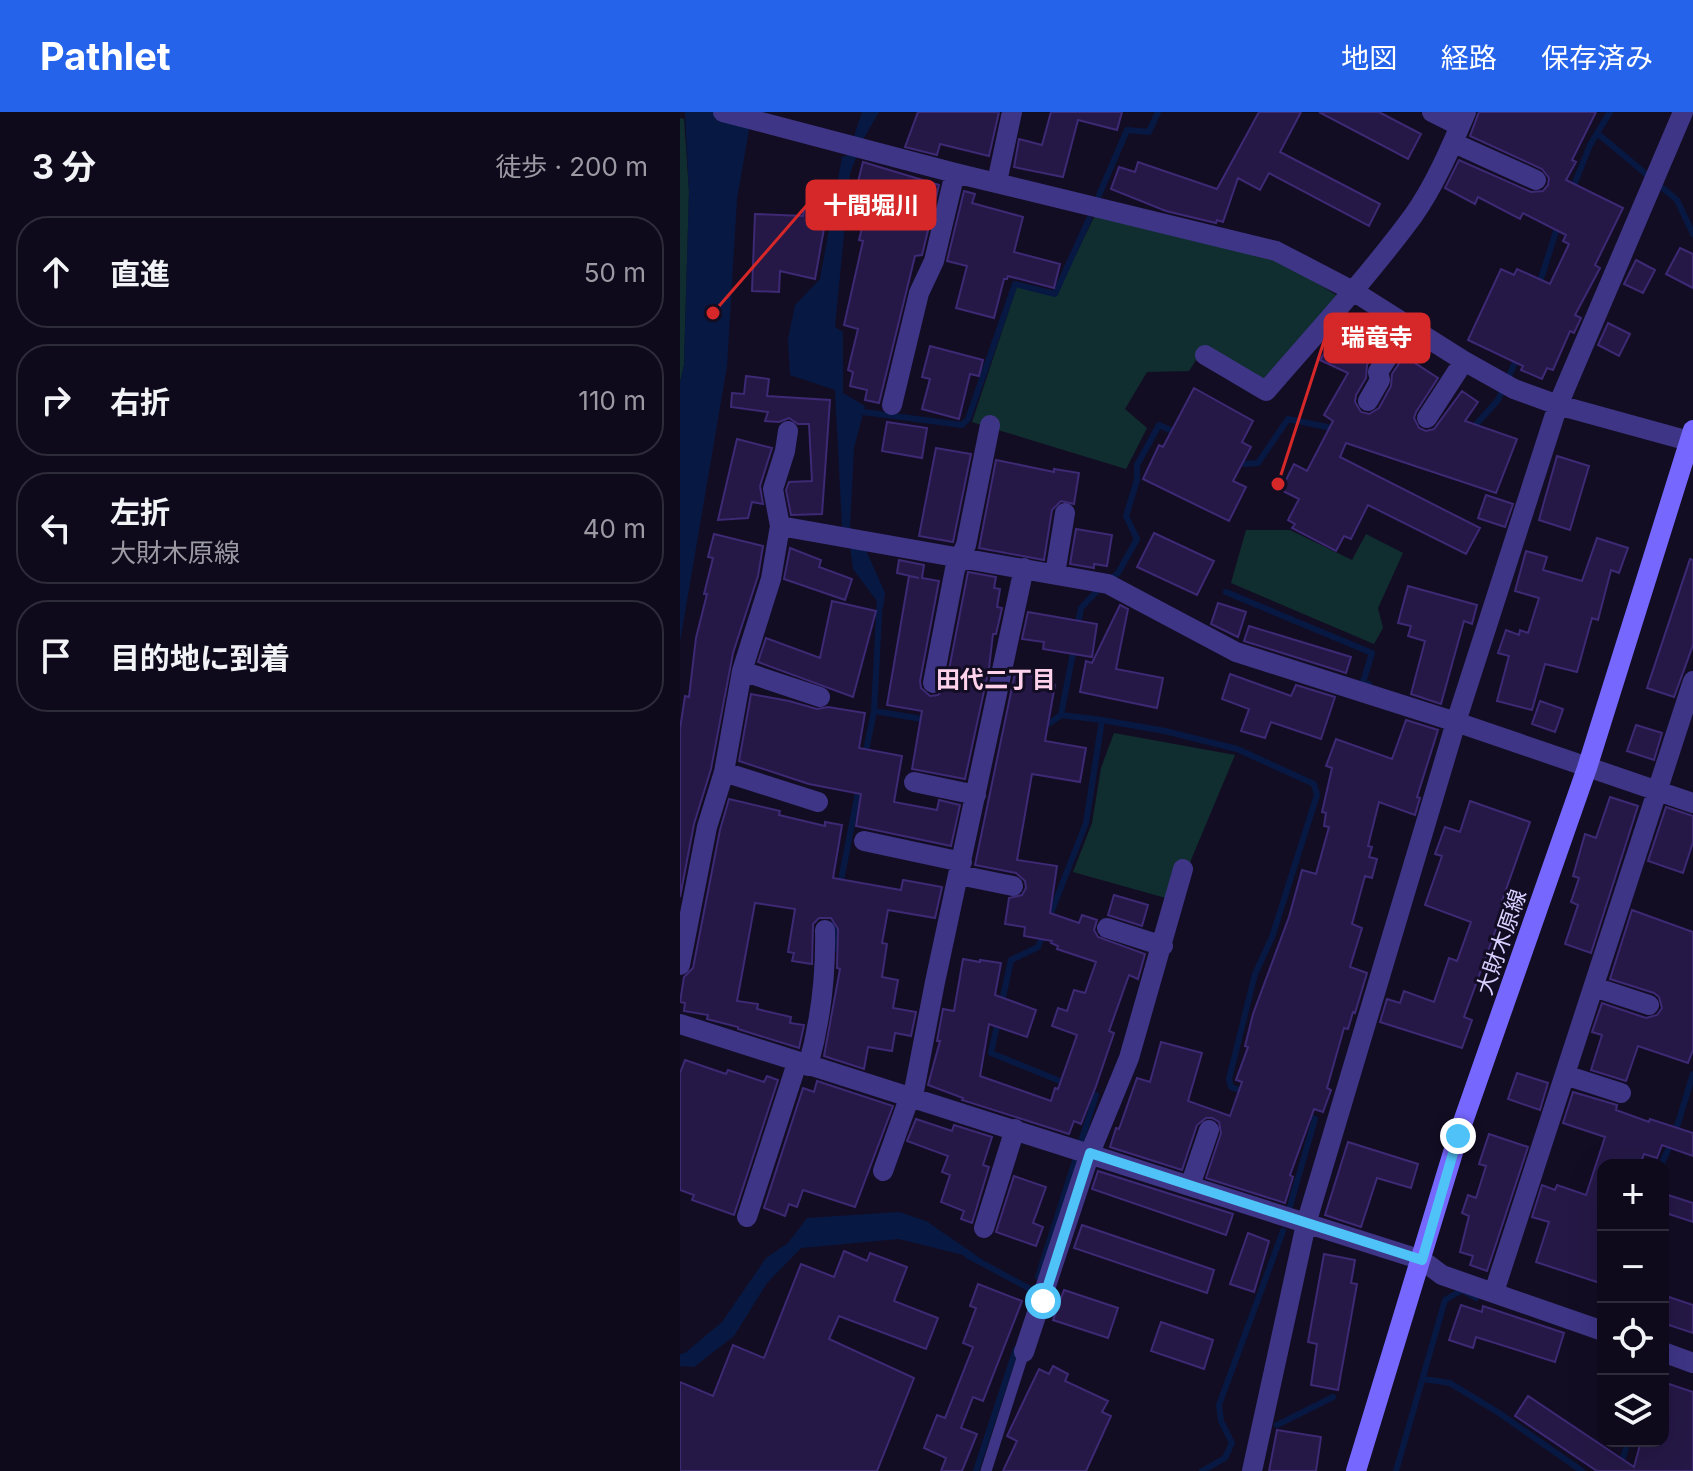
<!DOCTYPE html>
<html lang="ja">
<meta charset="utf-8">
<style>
body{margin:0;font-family:Inter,"Noto Sans JP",sans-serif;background:#1c1828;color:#f1f3f6}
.controls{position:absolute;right:24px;bottom:24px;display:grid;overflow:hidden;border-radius:16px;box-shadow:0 8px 32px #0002}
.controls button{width:72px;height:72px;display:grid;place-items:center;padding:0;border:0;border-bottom:2px solid #2e2b3a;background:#0e0a1b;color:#f1f3f6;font:40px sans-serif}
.stop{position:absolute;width:24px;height:24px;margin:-18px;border:6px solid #4fc3f7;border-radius:50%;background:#fff}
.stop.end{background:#4fc3f7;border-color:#fff;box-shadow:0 2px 8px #0008}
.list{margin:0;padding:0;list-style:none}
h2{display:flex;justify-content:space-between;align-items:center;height:104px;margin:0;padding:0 32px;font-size:34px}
h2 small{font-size:26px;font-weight:400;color:#9b9aa3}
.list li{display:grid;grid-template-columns:52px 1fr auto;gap:24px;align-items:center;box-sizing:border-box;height:112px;margin:0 16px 16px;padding:0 16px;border:2px solid #2e2b3a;border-radius:32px}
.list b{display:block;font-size:30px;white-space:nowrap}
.list p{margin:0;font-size:26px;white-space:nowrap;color:#9b9aa3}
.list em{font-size:26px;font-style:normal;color:#9b9aa3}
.icon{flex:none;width:44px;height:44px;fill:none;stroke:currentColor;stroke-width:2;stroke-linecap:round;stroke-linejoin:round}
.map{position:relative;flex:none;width:1013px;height:1359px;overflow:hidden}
header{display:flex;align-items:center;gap:48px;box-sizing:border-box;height:112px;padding:0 40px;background:#2563eb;color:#fff}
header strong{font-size:38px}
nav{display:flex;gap:44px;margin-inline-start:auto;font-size:28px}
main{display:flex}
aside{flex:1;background:#0e0a1b}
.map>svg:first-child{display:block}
.green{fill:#102e2f}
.water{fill:#071943}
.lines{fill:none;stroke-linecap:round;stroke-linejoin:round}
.stream{stroke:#071943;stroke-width:6}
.building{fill:#251846;stroke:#3d2974;stroke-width:2}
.lane{stroke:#3e3586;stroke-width:11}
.street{stroke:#3e3586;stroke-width:20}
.secondary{stroke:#7667ff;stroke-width:20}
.route{stroke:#4fc3f7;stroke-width:10}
.labels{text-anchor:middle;stroke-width:6;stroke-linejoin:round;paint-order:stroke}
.street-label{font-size:22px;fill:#d9d0ff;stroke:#130d24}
.neighbourhood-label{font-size:24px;font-weight:bold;fill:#ffd2ec;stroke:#130d24}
.leader{fill:none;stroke:#d62828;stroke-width:3}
.callout-dot{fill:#d62828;stroke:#130d24;stroke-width:3}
.callout{fill:#d62828;stroke:#d62828;stroke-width:3}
.callout-label{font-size:24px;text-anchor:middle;font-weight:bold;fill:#fff}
</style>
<header>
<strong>Pathlet</strong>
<nav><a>地図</a><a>経路</a><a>保存済み</a></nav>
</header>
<main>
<aside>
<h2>3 分<small>徒歩 · 200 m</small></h2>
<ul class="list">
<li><svg class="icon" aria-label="ahead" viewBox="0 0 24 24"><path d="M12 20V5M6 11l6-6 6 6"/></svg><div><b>直進</b></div><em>50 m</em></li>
<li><svg class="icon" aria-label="right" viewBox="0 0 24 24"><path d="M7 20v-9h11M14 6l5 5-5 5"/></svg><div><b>右折</b></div><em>110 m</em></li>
<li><svg class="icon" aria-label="left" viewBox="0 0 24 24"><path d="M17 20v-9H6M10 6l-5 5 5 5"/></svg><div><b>左折</b><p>大財木原線</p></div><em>40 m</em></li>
<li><svg class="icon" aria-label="arrive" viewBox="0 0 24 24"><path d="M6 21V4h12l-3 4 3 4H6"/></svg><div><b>目的地に到着</b></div></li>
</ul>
</aside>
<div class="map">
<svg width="1013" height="1359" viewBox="0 0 1013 1359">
<rect width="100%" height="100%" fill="#130d24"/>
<path class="green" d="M0 6 4 7 9 80 4 253 0 270Z
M415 103 601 149 658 184 582 268 524 236 509 259 467 260 445 297 467 316 446 357 292 310 337 174 376 184Z
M566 418H610L672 448 686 422 723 441 698 496 703 516 694 532 551 471Z
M434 621 555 643 511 748 500 790 393 760 412 711 421 656Z"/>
<path class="water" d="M5 0H72L57 87 47 254 0 530V271L4 253 9 80Z
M182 0H199L184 26 170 61 155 215 163 220V281L185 294 174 336 170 415 179 431 184 434 205 481 203 497 173 457 168 418 162 414 155 278 110 263 108 227 115 193 140 167 162 45 168 43Z
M219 1100 246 1109 303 1148 219 1127 121 1136 87 1171 54 1224 14 1255 0 1254V1242L5 1241 42 1210 86 1146 108 1131 127 1106Z"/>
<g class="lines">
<path class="stream" d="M917 21 997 88 1013 122
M892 78 910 33 930 0
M419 83 447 18 469 20 478 0
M858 176 879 110
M176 299 282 313 288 307 335 172 375 182 409 107
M791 318 818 288 838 244
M557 348 565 352 578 351 608 307 657 317
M428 469 438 461 457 427 446 404 457 368V353L479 313 499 322
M546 480 692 541 683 570 689 572
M200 485 194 599 248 608
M397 517 401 496 420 476
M381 603 394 536
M422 608 485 619 557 637 634 672 637 683 592 825 575 862 549 967 551 975 567 981
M362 612 370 611 381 603 422 608 406 711 369 806
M185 644 194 599
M160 774 179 675
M154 804 157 837
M321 894 331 848 358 835 364 820
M318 909 311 941 385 971
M995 1021 1013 962
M981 1053 991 1031
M610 1094 635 1007 626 1003
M983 1117 986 1120 983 1130
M287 1143 354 1179
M358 1165 416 983 407 980
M744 1267 770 1271 819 1301 902 1359
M597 1313 653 1285
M296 1359 336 1237
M522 1359 545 1346 552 1331 541 1309 539 1293 603 1119
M716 1359 765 1188 782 1178 796 1186
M939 1359 948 1329"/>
</g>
<path class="building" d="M238 0H319L309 44 260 32 257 43 225 35Z
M371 0H442L437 18 398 8 383 65 334 55 339 27 362 33Z
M579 0H621L600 40 700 92 689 114 589 61 580 78 558 66 543 110 537 108 536 111 486 99 431 77 439 55 455 60 458 50 537 77Z
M639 0H699L741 22 728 47Z
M799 0H916L892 48 896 50 886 68 943 96 915 153 920 156 895 203 901 206 894 221 890 219 873 258 867 256 862 267 841 258 843 254 788 228 821 157 834 163 837 157 870 172 889 132 883 129 886 123 843 101 840 107 798 85 795 92 765 76 779 48 851 80 863 79 868 73 869 66 862 57 790 24Z
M183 50 259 73 242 143 235 144 199 291 185 288 187 278 170 274 173 260 168 258 178 217 164 213 183 129 179 128 187 97 172 93Z
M284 79 295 82 292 91 343 105 334 140 380 152 374 176 328 164 327 167H324L314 206 276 196 287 154 267 149Z
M131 90 148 94 135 167 100 159 99 180 72 179 75 102 123 104 124 97 130 98Z
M1000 136 1013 142V176L986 162Z
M956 148 975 158 963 181 944 172Z
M667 207 702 230 687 253 686 266 676 283 675 290 681 300 689 302 699 296 711 274 712 262 724 244 758 266 736 300 734 306 739 316 746 319 754 317 782 279 798 290 785 309 837 327 816 381 666 331 660 345 800 416 786 442 688 393 671 427 664 424 656 439 612 416 615 412 608 408 619 387 601 378 614 352 627 359 653 309 644 303 668 261 640 248Z
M928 211 950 222 939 244 918 233Z
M250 234 303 248 299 264 290 262 279 307 242 297 250 267 242 265Z
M66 264 89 267 87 284 150 288 142 402 111 403 106 378 109 370 132 369 129 312H118L109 306 99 310 85 309 88 300 51 295 52 281 64 282Z
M514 276 573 309 562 330 571 335 553 369 566 375 549 409 463 367 479 333 483 335Z
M207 310 247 316 242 346 202 339Z
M57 327 92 336 80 374 83 392 72 390 68 406 38 408Z
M256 336 291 342 273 430 239 424Z
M877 344 909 354 890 418 859 408Z
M316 348 374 360V357L399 361 394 392 381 389 372 398 364 448 299 436Z
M806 383 833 392 825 415 798 406Z
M396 417 432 423 427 454 414 452V456L390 452Z
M474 421 534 449 517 483 457 455Z
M34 422 83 434 78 464 53 541 31 657 14 712 0 785V617L5 584 9 585 16 526 27 482H24L33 446 28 445Z
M917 426 948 436 939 461 931 458 918 508 912 506 897 560 865 552 852 598 817 589 829 544 818 541 826 518 839 523 840 518 848 521 859 486 835 479 846 439 867 445 863 458 902 469Z
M110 436 141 448 139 455 172 467 165 488 104 467Z
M1010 447 1013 448V533L994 585 967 576Z
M219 448 244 453 242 466 259 469 240 569 241 576 250 584 258 583 266 573 288 460 316 465 314 476 320 477 317 495 322 496 316 522H313L309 556 285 667 232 657 242 599 207 593 229 464 239 466 217 461Z
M728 474 797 493 792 512 784 509 761 592 731 582 745 529 728 524 731 514 718 511Z
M152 489 196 499 173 585 78 550 86 526 140 546Z
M538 491 566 500 558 525 531 512Z
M440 493 448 497 436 557 483 566 477 596 400 580 406 549 412 551Z
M348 500 417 512 412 545 363 537 364 530 342 527Z
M569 514 671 545 666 561 564 529Z
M335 561 367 566 366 572 375 573 365 629 406 636 400 670 352 662 337 748 377 754 370 801 399 811 402 803 417 808 414 818 418 825 465 842 458 867 449 863 429 919 434 921 416 974 401 1012 394 1009 389 1022 282 988 283 986 248 973 260 929H257L263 897 274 899 283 847 300 850V848L321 851 315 883 356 898 347 925 309 912 300 964 371 989 375 976 378 977 397 923 372 914 378 896 387 899 394 878 405 881 416 850 377 837 378 834 371 831 372 829 344 824 345 815 325 812 329 786 342 783 346 776 345 769 336 761 295 753Z
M550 562 611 584 616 573 655 585 641 627 591 610 585 626 561 619 569 597 542 587Z
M71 582 109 589 137 597 148 595 185 601 179 636 222 644 214 690 257 698 259 688 280 693 271 734 176 714 181 682 129 672 59 649Z
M860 589 883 597 875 620 852 612Z
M726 608 758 618 737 685 740 686 735 703 699 690 688 734 692 735 689 745 697 747 692 766 685 764 672 812 682 816 670 855 687 861 675 901 673 900 668 917 664 916 647 976 651 978 643 1000 634 997 610 1063 613 1065 605 1091 526 1066 541 1021 539 1010 532 1006H526L517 1013 502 1058 430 1035 436 1016 439 1017 457 966 470 970 481 930 522 941 508 989 550 1004 562 970 556 968 568 935 565 934 573 902 609 805 622 758 636 762 649 715 644 714 646 701 642 700 652 656 646 654 656 627 712 647Z
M956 613 982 621 974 648 947 639Z
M930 685 958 694 911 841 885 832 898 793 891 790 899 766 893 764 905 722 916 726Z
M49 687 100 699 99 703 145 714V710L162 713 153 766 221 778 223 768 262 775 255 806 208 798 202 831 207 832 202 865 218 868 213 896 236 900 231 924 215 921 212 939 188 935 184 957 144 944 160 857 157 856 158 817 151 806H139L133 812 132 852 112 849 114 841 108 840 115 797 75 791 57 889 78 892 77 897 111 905 110 911 124 913 119 936 58 917V915L27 907 28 903 4 899 5 891 0 890 4 865 13 856 40 718Z
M790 689 850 710 822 789 826 790 784 905 792 908 782 936 700 910 707 887 720 891 724 879 754 890 769 846 777 849 791 810 745 793 762 744 755 742 765 715 780 720Z
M986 695 1013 704V730L1003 761 968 749Z
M434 783 468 793 462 814 428 803Z
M952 798 1013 820V938L1008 951 958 934 946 969 911 958 922 923 912 920 922 891 966 906 977 903 982 896 979 885 974 881 930 867Z
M5 948 46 962 48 958 84 970 87 964 98 968 54 1103 12 1088 14 1083 0 1078V961Z
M837 961 868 971 860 998 828 987Z
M137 969 213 994 175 1095 123 1078 117 1095 109 1092 105 1104 84 1096 123 976 134 980Z
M893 980 937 993 936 998 969 1010 970 1007 1013 1021V1044L982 1033 977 1046 964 1042 960 1053H923V1172L856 1150 869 1110 852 1105 862 1073 875 1078 877 1073 906 1083 925 1025 883 1011Z
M236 1007 272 1019 274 1013 312 1025 303 1053 309 1055 292 1111 281 1107 284 1099 261 1090 270 1063 262 1060 268 1044 227 1029Z
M809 1022 848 1035 807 1159 790 1153 793 1144 780 1140 789 1104 782 1101 788 1083 796 1086 806 1054 799 1052Z
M668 1030 738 1052 731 1076 697 1066 681 1115 645 1103Z
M418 1059 553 1102 546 1123 412 1077Z
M334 1064 366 1075 353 1111 363 1115 356 1134 316 1120Z
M988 1083 1013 1091V1110L983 1100Z
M402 1113 534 1158 527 1181 394 1136Z
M568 1121 589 1129 574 1180 550 1172Z
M164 1139 187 1149 190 1141 227 1155 214 1189 258 1206 246 1237 159 1204 149 1227 234 1266 197 1359H0V1270L33 1284 53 1233 84 1246 121 1152 154 1165Z
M644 1142 675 1148 671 1171 677 1172 658 1278 631 1273 637 1232 628 1230Z
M298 1172 342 1189 303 1289 293 1285 281 1316 297 1322 282 1359H261L266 1346 244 1336 257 1303 265 1306 293 1235 283 1231 296 1196 290 1194Z
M384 1178 438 1196 428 1226 373 1208Z
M983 1183 1013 1193V1221L983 1211Z
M781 1193 802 1200 803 1194 884 1221 875 1250 796 1225 793 1236 769 1228Z
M481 1210 533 1228 524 1257 471 1239Z
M373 1254 388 1262 385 1269 428 1289 422 1300 431 1304 406 1359H323L337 1329 327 1324 359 1257 369 1262Z
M983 1270 1013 1280V1359H917L835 1304 848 1284 954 1355 961 1329H983Z
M597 1318 641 1325 636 1359H589Z"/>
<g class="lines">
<path class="lane" d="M306 1359 344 1240"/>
<path class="street" d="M43 0 275 61 596 139 673 179 784 249 834 277 878 293 1013 330
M752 0 780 14
M774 31 856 68
M317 70 332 0
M525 243 586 279C635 222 688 165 733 104 755 73 771 35 786 0
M688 289 700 268 698 260 728 214
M212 293 239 181 254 149 275 61
M747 306 784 249
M100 414 93 377 105 339 108 319
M375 462 385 401
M62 559 140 585
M253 571 275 457 286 433 310 313
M44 660 138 690
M234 670 296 683
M184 729 282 750
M279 763 333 774
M427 816 483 834
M0 853 27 715 44 660 62 559 91 467 100 414 428 472 556 540 776 610 1013 691
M914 875 969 893
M0 912 742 1148 762 1163 923 1219
M128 954C141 908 146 866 145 818
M885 963 941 981
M203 1059 226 995 233 984 255 870 344 456
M510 1074 529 1018
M67 1105 117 951
M304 1116 335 1017
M814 1180 1013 569
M344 1240 410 1041 449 946 503 757
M983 1240 1013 1251
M572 1359 626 1112 776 610 878 293 1003 0"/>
<path class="secondary" d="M676 1359 778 1024 907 656 1013 318"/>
</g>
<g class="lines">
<path class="route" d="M363 1189 410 1041 742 1148 778 1024"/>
</g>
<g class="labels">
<g class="street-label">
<text transform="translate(821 830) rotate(-71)" y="8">大財木原線</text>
</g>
<g class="neighbourhood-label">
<text x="316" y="576">田代二丁目</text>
</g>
</g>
<path class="leader" d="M33 201L127 93M598 372L645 226"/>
<g class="callout-dot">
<circle cx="33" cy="201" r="8"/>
<circle cx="598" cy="372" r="8"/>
</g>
<g class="callout">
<rect x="127" y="69" width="128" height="48" rx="8"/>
<rect x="645" y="202" width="104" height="48" rx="8"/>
</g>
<g class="callout-label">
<text x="191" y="102">十間堀川</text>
<text x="697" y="234">瑞竜寺</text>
</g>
</svg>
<div class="controls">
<button>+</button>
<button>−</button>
<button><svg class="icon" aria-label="locate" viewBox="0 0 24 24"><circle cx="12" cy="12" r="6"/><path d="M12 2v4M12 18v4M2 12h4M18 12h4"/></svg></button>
<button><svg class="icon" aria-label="layers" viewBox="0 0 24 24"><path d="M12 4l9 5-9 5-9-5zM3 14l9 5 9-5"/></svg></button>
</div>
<div class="stop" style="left:363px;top:1189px"></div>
<div class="stop end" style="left:778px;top:1024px"></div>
</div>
</main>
